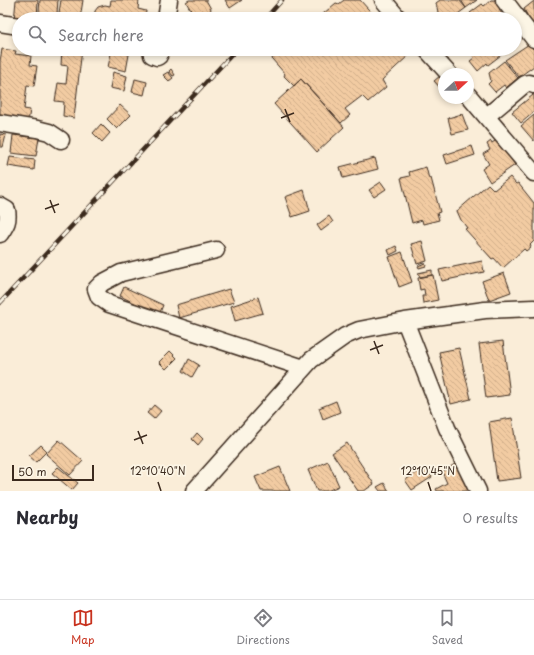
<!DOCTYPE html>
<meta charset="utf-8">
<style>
body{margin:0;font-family:"Playpen Sans",sans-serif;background:#f7f7f7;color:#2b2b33}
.compass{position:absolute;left:438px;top:68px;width:36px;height:36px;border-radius:50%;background:#fff;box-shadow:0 2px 6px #0003;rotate:69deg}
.scale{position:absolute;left:12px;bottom:10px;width:82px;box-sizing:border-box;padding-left:4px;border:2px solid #3b2a1e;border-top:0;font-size:11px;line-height:14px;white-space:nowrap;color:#3b2a1e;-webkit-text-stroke:3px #fcf5e5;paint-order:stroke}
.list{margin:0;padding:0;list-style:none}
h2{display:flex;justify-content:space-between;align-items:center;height:52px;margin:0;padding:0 16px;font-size:17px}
h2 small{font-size:13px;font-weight:400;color:#7c7c81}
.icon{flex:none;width:22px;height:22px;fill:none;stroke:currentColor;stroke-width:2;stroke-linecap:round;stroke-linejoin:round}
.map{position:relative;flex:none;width:534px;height:491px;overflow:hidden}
.search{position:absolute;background:#fff;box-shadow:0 2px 6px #0003;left:12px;right:12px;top:12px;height:44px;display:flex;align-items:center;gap:10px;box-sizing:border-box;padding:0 14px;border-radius:22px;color:#7c7c81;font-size:15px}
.sheet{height:108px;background:#fff}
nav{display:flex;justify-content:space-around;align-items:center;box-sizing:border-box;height:56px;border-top:1px solid #e1e1e2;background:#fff;font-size:11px;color:#7c7c81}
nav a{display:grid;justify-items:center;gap:2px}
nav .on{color:#c8321e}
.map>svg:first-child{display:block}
.building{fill:url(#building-back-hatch);stroke:#3b2a1e}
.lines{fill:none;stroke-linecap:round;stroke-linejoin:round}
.minor-casing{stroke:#3b2a1e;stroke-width:19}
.minor{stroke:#fcf5e5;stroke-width:16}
.rail-casing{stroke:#3b2a1e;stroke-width:4.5}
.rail{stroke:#fcf5e5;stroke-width:3;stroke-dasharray:9;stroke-linecap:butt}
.ticks{fill:none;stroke:#3b2a1e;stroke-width:1.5}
.ticks-label{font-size:10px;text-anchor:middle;fill:#3b2a1e;stroke:#fcf5e5;stroke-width:3.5;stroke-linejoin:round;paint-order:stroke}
</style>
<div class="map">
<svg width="534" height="491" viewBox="0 0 534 491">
<defs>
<pattern id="building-back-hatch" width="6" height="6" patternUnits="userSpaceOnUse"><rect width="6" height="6" fill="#f2cba2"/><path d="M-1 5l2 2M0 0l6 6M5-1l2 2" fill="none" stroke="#d0ae8b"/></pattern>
</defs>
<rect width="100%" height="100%" fill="#faedd8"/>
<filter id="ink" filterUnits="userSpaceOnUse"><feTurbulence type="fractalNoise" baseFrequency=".025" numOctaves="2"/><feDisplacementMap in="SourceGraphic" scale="8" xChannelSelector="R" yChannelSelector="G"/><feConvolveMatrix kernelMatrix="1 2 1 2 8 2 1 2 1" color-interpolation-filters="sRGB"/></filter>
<g filter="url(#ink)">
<path class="building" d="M16 0H38L37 19H19L14 21Z
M40 0H58L57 13H58L51 19H43V15L39 11Z
M61 0H83L80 19H58Z
M111 0H139L138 9 146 11 145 19H94L95 11 98 7 105 5 110 6Z
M189 0H206L211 9 207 18 195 17 186 2Z
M225 0H242L230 8Z
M344 0H360L377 19H317L336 3 339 4Z
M440 0H459L466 8 451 19H440L436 14 438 12 436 3Z
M461 0H477L466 8Z
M491 0H495L501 8 499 10 503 15 500 17 501 19H475L470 13 482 4 484 6Z
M534 1V27L524 19 528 17 524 9Z
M470 14 474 19H463Z
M515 26 519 32 517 34 519 38 517 40 519 42 515 44Z
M529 44 534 50V66L519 77 505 60Z
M2 49 16 51 15 54 31 56 30 65 37 66 34 86 27 85 24 109 30 110 28 122 0 118V61Z
M62 49H82L74 118 63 116 64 102 55 101 58 83 66 84 68 66 61 65Z
M112 49H130L126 71 108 67Z
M280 49H410L411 50 406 53 408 56 382 80 386 87 368 102 362 96 345 109 350 115 341 123 301 79 294 86 284 76 285 74 272 59 274 54Z
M472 49H496L501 55 488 65 487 63 478 71 470 61 474 58 471 50Z
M497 49H509L501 54Z
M504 61 518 78 506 88 504 85 495 92 488 84 491 81 489 73Z
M171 69 175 75 173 76 169 71Z
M113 72 127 76 124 91 110 88Z
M168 72 173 78 169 81 163 75Z
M440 76 444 81V89L442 90 434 81Z
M135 79 147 82 144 95 132 92Z
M301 79 344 127 317 152 274 104Z
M534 88V112L521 123 512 112 533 95 529 90Z
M120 105 131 115 117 129 107 119Z
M462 114 468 130 452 134 448 118Z
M534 115V141L521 126Z
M101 124 110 133 102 142 93 133Z
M0 134 6 135 3 147H0Z
M13 135 39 138 36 156 11 153Z
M498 139 515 165 490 182 482 169 489 164 483 154 490 150 487 144 491 141 492 143Z
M472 146 475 155 447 164 444 155Z
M10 157 35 160 34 170 8 166Z
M375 158 378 169 343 178 340 167Z
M426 167 429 179 431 178 440 212 437 213 439 220 423 224 422 220 412 223 401 178 410 176 409 172Z
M510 177 516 184 518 183 534 203V241L530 245 531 247 526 251 524 249 503 268 494 258 492 259 465 229 467 228 461 220 457 211 488 184 494 190Z
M381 182 386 189 374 197 369 190Z
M304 190 310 211 292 217 285 197Z
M329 216 333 222 321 231 317 225Z
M422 241 427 261 417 264 411 244Z
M396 246 398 251 390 255 388 250Z
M402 252 412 282 399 287 389 257Z
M482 261 484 272 442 281 439 270Z
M425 263 426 266 419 268 418 266Z
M432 270V275L420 277 418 273Z
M504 273 511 292 489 300 482 281Z
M433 275 438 300 423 303 422 296H425L424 289 420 290 418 278Z
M124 287 163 305 159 315 120 296Z
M229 289 234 302 179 318 176 305Z
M258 297 263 313 235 321 231 306Z
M503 341 510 395 486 398 479 344Z
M459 348 471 399 451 404 439 352Z
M170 351 177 358 166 369 159 362Z
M189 359 199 365 192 377 183 371Z
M336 401 340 412 323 419 319 408Z
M154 405 161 411 154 419 147 413Z
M512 418 521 478 497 481 489 422Z
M197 433 203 439 198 445 192 439Z
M59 440 83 461 70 475 46 454Z
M347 443 374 484 364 491H358L332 453Z
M41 445 47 451 36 462 29 456Z
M328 461 339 486 327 491H317L308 470Z
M455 464 460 474 464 472 474 491H437L436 489 447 483 442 472Z
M58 467 78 483 72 490 52 473Z
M280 467 290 491H261L255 477Z
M425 468 432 477 412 490 405 480Z
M384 483 389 491H380L377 487Z"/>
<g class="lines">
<g class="minor-casing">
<path id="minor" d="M383 0 399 19
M504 0 534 39
M166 19 169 0
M0 23 19 26
M151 49 152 55 157 57 159 56 161 49
M426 49 449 74
M468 95 534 173
M487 116 525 84 529 83 534 85
M0 123 37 129 49 132 61 140
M0 206 7 210C9 221 6 225 0 234
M216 250 121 273 102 283 96 289 99 297 109 304 304 368
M405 321 447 428 478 491
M194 491 311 360 345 336 359 330 405 321 485 310 534 308"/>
</g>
<use href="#minor" class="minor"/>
<g class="rail-casing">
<path id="rail" d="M265 19 282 0
M0 303 237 49"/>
</g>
<use href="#rail" class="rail"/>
</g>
</g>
<path class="ticks" d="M285 109 290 122M281 118 294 113M50 200 55 213M45 209 59 204M374 341 379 354M370 350 383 345M138 431 143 444M134 440 147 435M158 482 161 491M428 482 431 491"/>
<g class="ticks-label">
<text x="158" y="475">12°10'40"N</text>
<text x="428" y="475">12°10'45"N</text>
</g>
</svg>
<svg class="compass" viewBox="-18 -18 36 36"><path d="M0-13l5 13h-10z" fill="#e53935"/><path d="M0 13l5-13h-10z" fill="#7c7c81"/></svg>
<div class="scale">50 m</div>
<div class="search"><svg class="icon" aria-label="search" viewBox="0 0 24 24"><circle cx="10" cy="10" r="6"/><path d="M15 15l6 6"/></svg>Search here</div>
</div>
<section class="sheet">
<h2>Nearby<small>0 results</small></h2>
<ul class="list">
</ul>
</section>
<nav>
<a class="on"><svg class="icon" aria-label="map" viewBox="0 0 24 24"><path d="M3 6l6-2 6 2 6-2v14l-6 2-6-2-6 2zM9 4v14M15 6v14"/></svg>Map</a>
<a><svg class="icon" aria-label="directions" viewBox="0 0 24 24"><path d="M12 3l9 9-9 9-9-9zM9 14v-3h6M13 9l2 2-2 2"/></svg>Directions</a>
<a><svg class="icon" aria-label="saved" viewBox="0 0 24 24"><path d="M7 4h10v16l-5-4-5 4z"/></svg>Saved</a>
</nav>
